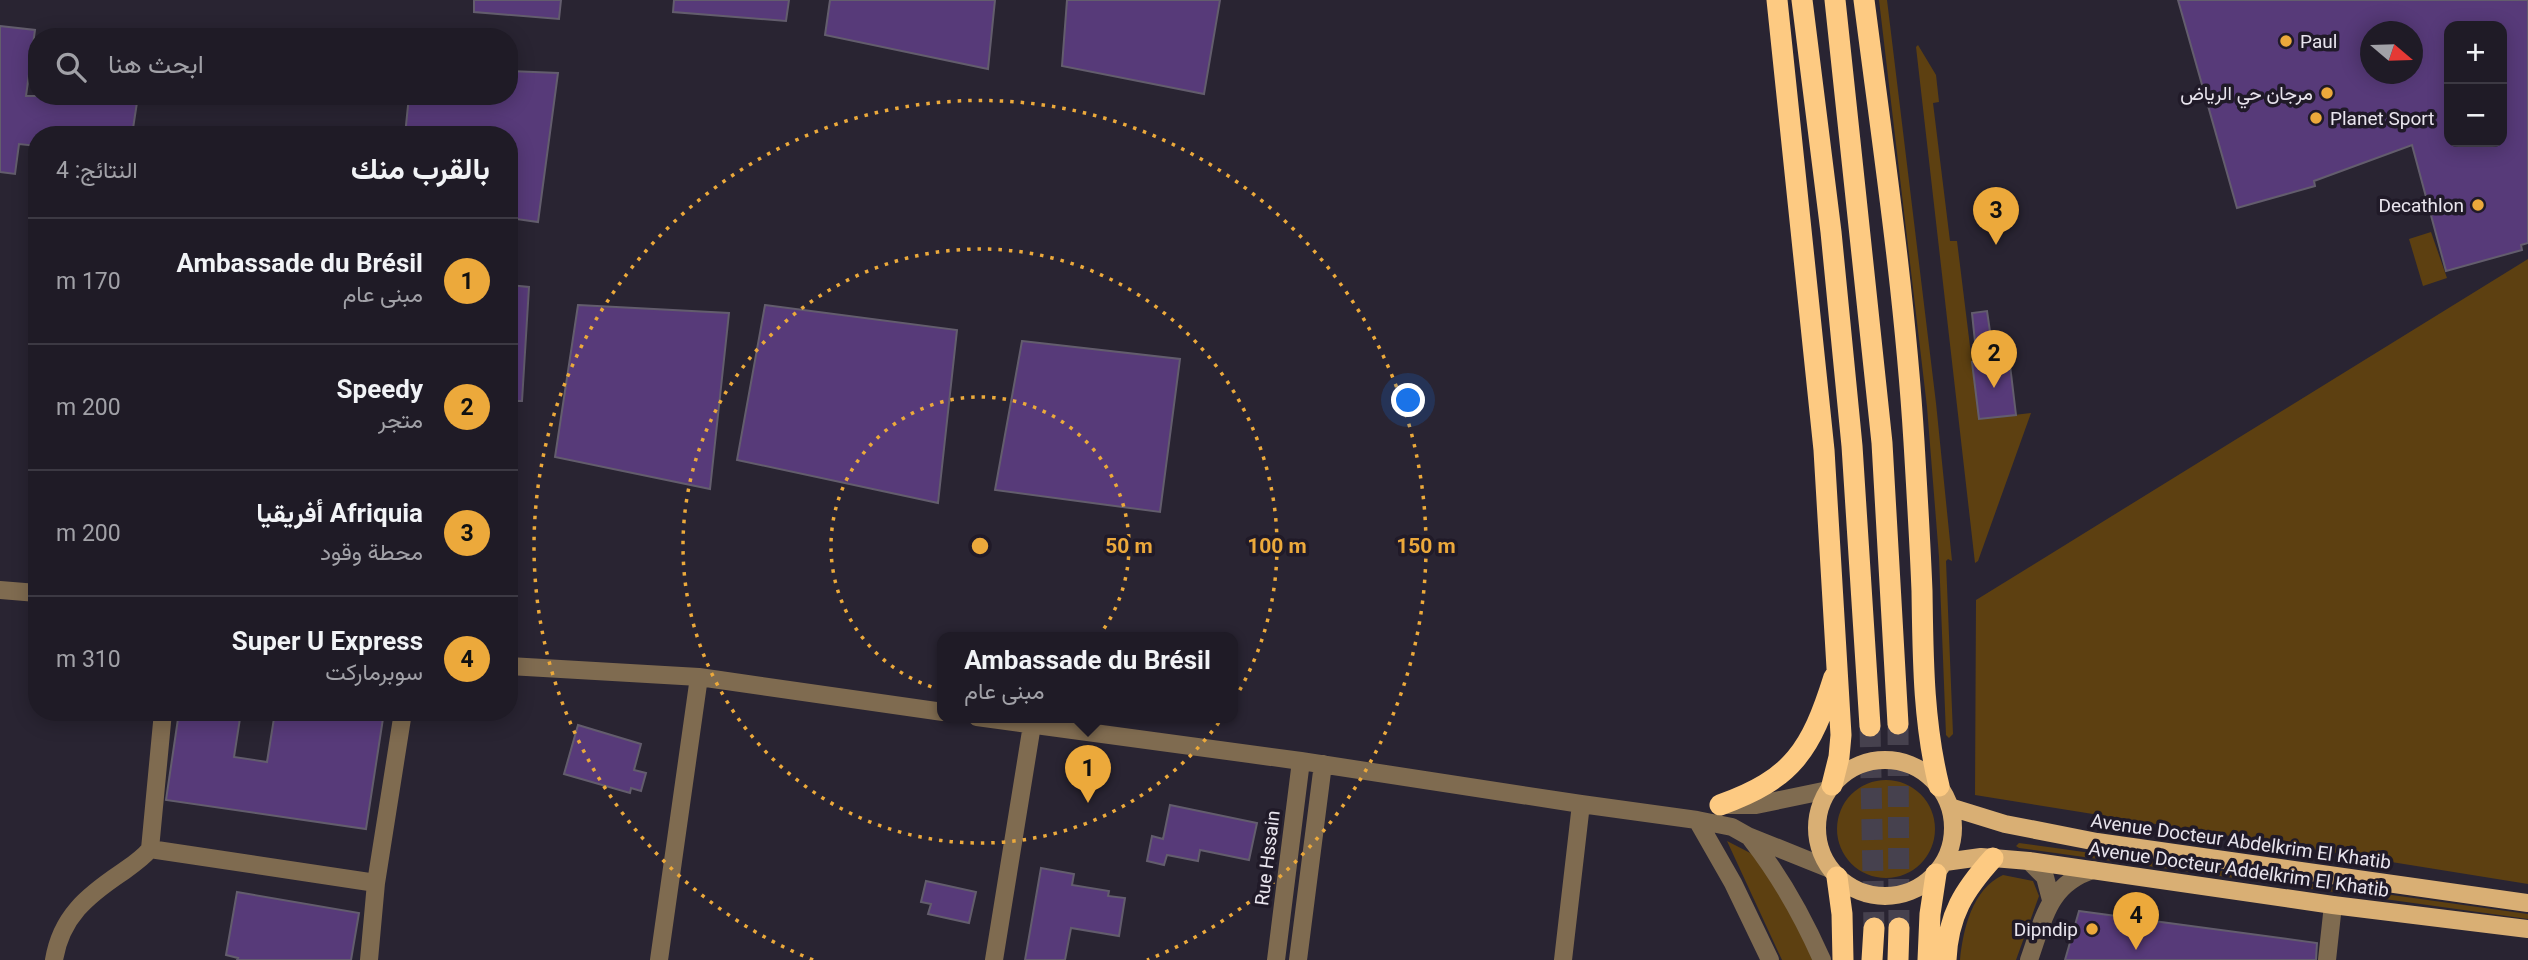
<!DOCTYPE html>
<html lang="ar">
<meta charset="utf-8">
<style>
body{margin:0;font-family:Roboto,Vazirmatn,sans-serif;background:#2c2832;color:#f1f3f6;direction:rtl}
.controls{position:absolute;right:21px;top:21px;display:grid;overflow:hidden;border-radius:14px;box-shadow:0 4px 18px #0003}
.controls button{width:63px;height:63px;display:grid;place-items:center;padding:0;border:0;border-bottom:2px solid #3c3943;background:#1f1b26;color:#f1f3f6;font:35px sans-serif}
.compass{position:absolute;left:2360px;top:21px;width:63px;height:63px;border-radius:50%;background:#1f1b26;box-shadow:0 4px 18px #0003;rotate:109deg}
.you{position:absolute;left:1409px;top:401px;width:24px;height:24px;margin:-18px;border:5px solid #fff;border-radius:50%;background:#1a73e8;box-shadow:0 0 0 10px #1a73e833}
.badge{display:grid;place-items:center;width:46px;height:46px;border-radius:50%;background:#eca93b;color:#111;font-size:23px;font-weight:700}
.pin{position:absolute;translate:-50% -58px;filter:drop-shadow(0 2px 4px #0008)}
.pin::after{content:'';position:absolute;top:37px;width:24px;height:21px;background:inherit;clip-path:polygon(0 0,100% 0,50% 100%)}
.popup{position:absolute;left:937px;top:632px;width:301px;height:91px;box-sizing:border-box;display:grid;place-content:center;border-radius:14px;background:#1f1b26;filter:drop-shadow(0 2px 5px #0005);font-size:23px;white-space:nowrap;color:#a1a1a7}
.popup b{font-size:26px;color:#f1f3f6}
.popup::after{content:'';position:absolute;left:50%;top:100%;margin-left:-14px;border:14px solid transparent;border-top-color:#1f1b26}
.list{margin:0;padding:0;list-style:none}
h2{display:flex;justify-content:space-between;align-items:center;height:91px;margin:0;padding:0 28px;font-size:30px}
h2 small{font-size:23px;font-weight:400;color:#a1a1a7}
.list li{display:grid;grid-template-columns:46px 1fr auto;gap:21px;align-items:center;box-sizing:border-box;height:126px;padding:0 28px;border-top:2px solid #3c3943}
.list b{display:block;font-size:26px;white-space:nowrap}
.list p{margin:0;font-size:23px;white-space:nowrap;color:#a1a1a7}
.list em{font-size:23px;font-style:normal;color:#a1a1a7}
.icon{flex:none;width:38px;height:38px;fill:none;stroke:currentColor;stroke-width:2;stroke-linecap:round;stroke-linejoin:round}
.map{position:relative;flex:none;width:2528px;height:960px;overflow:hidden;direction:ltr}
.search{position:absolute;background:#1f1b26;box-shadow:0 4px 18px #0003;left:28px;top:28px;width:490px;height:77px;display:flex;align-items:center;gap:18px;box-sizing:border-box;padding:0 24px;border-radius:28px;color:#a1a1a7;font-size:26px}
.panel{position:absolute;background:#1f1b26;box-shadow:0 4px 18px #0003;left:28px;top:126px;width:490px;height:595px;border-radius:28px;direction:rtl}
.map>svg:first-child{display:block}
.green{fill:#5d4011}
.building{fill:#573a79;stroke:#635d6d;stroke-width:2;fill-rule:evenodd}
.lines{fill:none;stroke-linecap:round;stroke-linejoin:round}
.highway-tunnel{stroke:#46414e;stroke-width:21;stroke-dasharray:21 10;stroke-linecap:butt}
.minor{stroke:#7f6b50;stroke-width:18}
.major{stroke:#d9af74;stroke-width:18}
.highway{stroke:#fdca82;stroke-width:21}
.ring{fill:none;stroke:#eca93b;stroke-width:3.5;stroke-dasharray:3.5 7}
.poi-dot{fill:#eca93b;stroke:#201a28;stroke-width:2.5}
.labels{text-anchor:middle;stroke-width:7;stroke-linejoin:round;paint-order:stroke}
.poi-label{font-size:19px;fill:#e9e5ee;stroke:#201a28;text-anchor:end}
.street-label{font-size:19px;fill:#e9e5ee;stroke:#201a28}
.centre{fill:#eca93b;stroke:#201a28;stroke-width:3.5}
.ring-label{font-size:21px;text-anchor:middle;font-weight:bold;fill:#eca93b;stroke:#201a28;stroke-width:7;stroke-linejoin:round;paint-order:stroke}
</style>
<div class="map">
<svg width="2528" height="960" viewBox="0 0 2528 960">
<rect width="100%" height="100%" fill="#292432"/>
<path class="green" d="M1879 0H1887L1936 403 1952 561 1948 559 1946 561 1953 734 1949 738 1946 735 1939 557 1927 407Z
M1918 45 1936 75 1939 102 1933 103 1950 241H1957L1979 419 2031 413 1978 561 1975 563 1916 47Z
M2431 232 2447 278 2423 286 2409 239Z
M2528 259V884L1975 795 1976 600Z
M1837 829a49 49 0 1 1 98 0a49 49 0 1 1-98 0Z
M1727 841 1758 857 1816 960H1782Z
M2019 843 2528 914V919L2019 848 2016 846Z
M2003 875 2033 881 2039 896 2016 960H1960C1963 930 1972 889 2003 875Z"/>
<path class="building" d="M474 0H561L559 19 474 12Z
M674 0H789L786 21 673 12Z
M830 0H995L988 69 825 35Z
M1067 0H1220L1204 94 1062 66Z
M2178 0H2528V243L2521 245 2522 250 2446 271 2412 145 2314 181 2315 186 2237 208ZM2449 26H2502V142H2449ZM2370 32H2412V74H2370Z
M0 26 35 30 26 96H138L132 135H37V146L19 144 15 174 0 172Z
M509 71 558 73 538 222 509 218V135H405L409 96H509Z
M509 285 529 287 522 401H509Z
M578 305 729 313 710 489 555 457Z
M765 305 957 330 938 503 737 460Z
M1987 311 1994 359 2009 357 2016 415 1979 419 1972 362 1977 361 1972 313Z
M1022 341 1180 359 1160 512 995 490Z
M179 712H241L234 757 267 762 275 712H384L366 829 166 800Z
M578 725 641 744 634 770 646 773 641 791 631 788 630 793 564 774Z
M1170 805 1257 823 1249 860 1200 850 1198 861 1167 855 1164 865 1147 861 1152 836 1163 839Z
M1041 868 1074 874 1072 885 1109 891 1108 896 1125 898 1119 936 1071 928 1065 960H1025Z
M926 881 976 892 969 923 928 914 931 904 921 902Z
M237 892 359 913 351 960H237L238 958 226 955Z
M2079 911 2317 943 2316 960H2065Z"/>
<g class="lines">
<path class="highway-tunnel" d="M1898 724 1899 928
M1870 726 1874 928"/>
<path class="minor" d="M0 590 37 593
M509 666 699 677 943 712
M977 717 1301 761 1581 804 1697 820 1732 827 1748 836 1830 869
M1725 805H1756L1828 790
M1697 820 1733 883 1770 960
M1751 839C1780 876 1803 917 1822 960
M150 849 376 883
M2029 861 2045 877 2051 900
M54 960C61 917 87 896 121 873 131 866 142 859 150 849L163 712
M369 960 376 883 403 712
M659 960 699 677
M994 960 1032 725
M1276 960 1301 761
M1298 960 1323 764
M1563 960 1581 804
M2029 960C2043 921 2048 884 2093 870
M2327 960 2333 905"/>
<path class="major" d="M1817 828a68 68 0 1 1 136 0a68 68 0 1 1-136 0Z
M1950 807 2005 824 2097 842 2528 903
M1945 862 1981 857 2029 861 2333 905 2528 929"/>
<path class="highway" d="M1777 0 1824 450 1841 735 1839 757 1832 785
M1802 0 1831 232 1852 446 1870 726
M1835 0 1882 443 1898 724
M1864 0C1883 147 1905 294 1914 442 1917 492 1920 541 1922 591 1923 657 1923 721 1939 786
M1720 805C1793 779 1811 750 1834 677
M1837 877 1842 914 1843 960
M1872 960 1874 928
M1898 960 1899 928
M1928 960 1930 914 1936 874
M1946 960C1948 915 1964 890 1993 858"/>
</g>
<g class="ring">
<circle cx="980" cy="546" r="149"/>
<circle cx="980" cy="546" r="297"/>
<path d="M813 960A446 446 0 1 1 1147 960"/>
</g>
<g class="poi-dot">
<circle cx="2286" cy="41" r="7"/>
<circle cx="2327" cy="93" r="7"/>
<circle cx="2316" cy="118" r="7"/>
<circle cx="2478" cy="205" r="7"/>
<circle cx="2092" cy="929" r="7"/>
</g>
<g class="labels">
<g class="poi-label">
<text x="2300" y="48" text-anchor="start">Paul</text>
<text x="2313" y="100">مرجان حي الرياض</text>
<text x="2330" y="125" text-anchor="start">Planet Sport</text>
<text x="2464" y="212">Decathlon</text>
<text x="2078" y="936">Dipndip</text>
</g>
<g class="street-label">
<text transform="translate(2241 841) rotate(8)" y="7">Avenue Docteur Abdelkrim El Khatib</text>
<text transform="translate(1267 858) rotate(-83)" y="7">Rue Hssain</text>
<text transform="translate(2239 869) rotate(8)" y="7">Avenue Docteur Addelkrim El Khatib</text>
</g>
</g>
<circle cx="980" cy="546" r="10" class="centre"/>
<g class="ring-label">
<text x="1129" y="553">50 m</text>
<text x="1277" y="553">100 m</text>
<text x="1426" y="553">150 m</text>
</g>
</svg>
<div class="controls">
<button>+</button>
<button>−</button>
</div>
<svg class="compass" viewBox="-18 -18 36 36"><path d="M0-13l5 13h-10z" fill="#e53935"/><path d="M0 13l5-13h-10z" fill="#a1a1a7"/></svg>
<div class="you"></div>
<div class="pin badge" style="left:1088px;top:803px">1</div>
<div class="popup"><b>Ambassade du Brésil</b>مبنى عام</div>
<div class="pin badge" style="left:1994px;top:388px">2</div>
<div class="pin badge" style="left:1996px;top:245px">3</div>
<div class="pin badge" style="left:2136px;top:950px">4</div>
<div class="search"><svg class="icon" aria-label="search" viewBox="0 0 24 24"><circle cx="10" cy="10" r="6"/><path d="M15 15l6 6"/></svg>ابحث هنا</div>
<section class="panel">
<h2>بالقرب منك<small>النتائج: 4</small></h2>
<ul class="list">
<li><span class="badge">1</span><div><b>Ambassade du Brésil</b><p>مبنى عام</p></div><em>170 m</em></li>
<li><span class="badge">2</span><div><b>Speedy</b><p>متجر</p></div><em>200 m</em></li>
<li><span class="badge">3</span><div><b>Afriquia أفريقيا</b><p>محطة وقود</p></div><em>200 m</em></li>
<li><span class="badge">4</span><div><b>Super U Express</b><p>سوبرماركت</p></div><em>310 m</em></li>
</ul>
</section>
</div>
